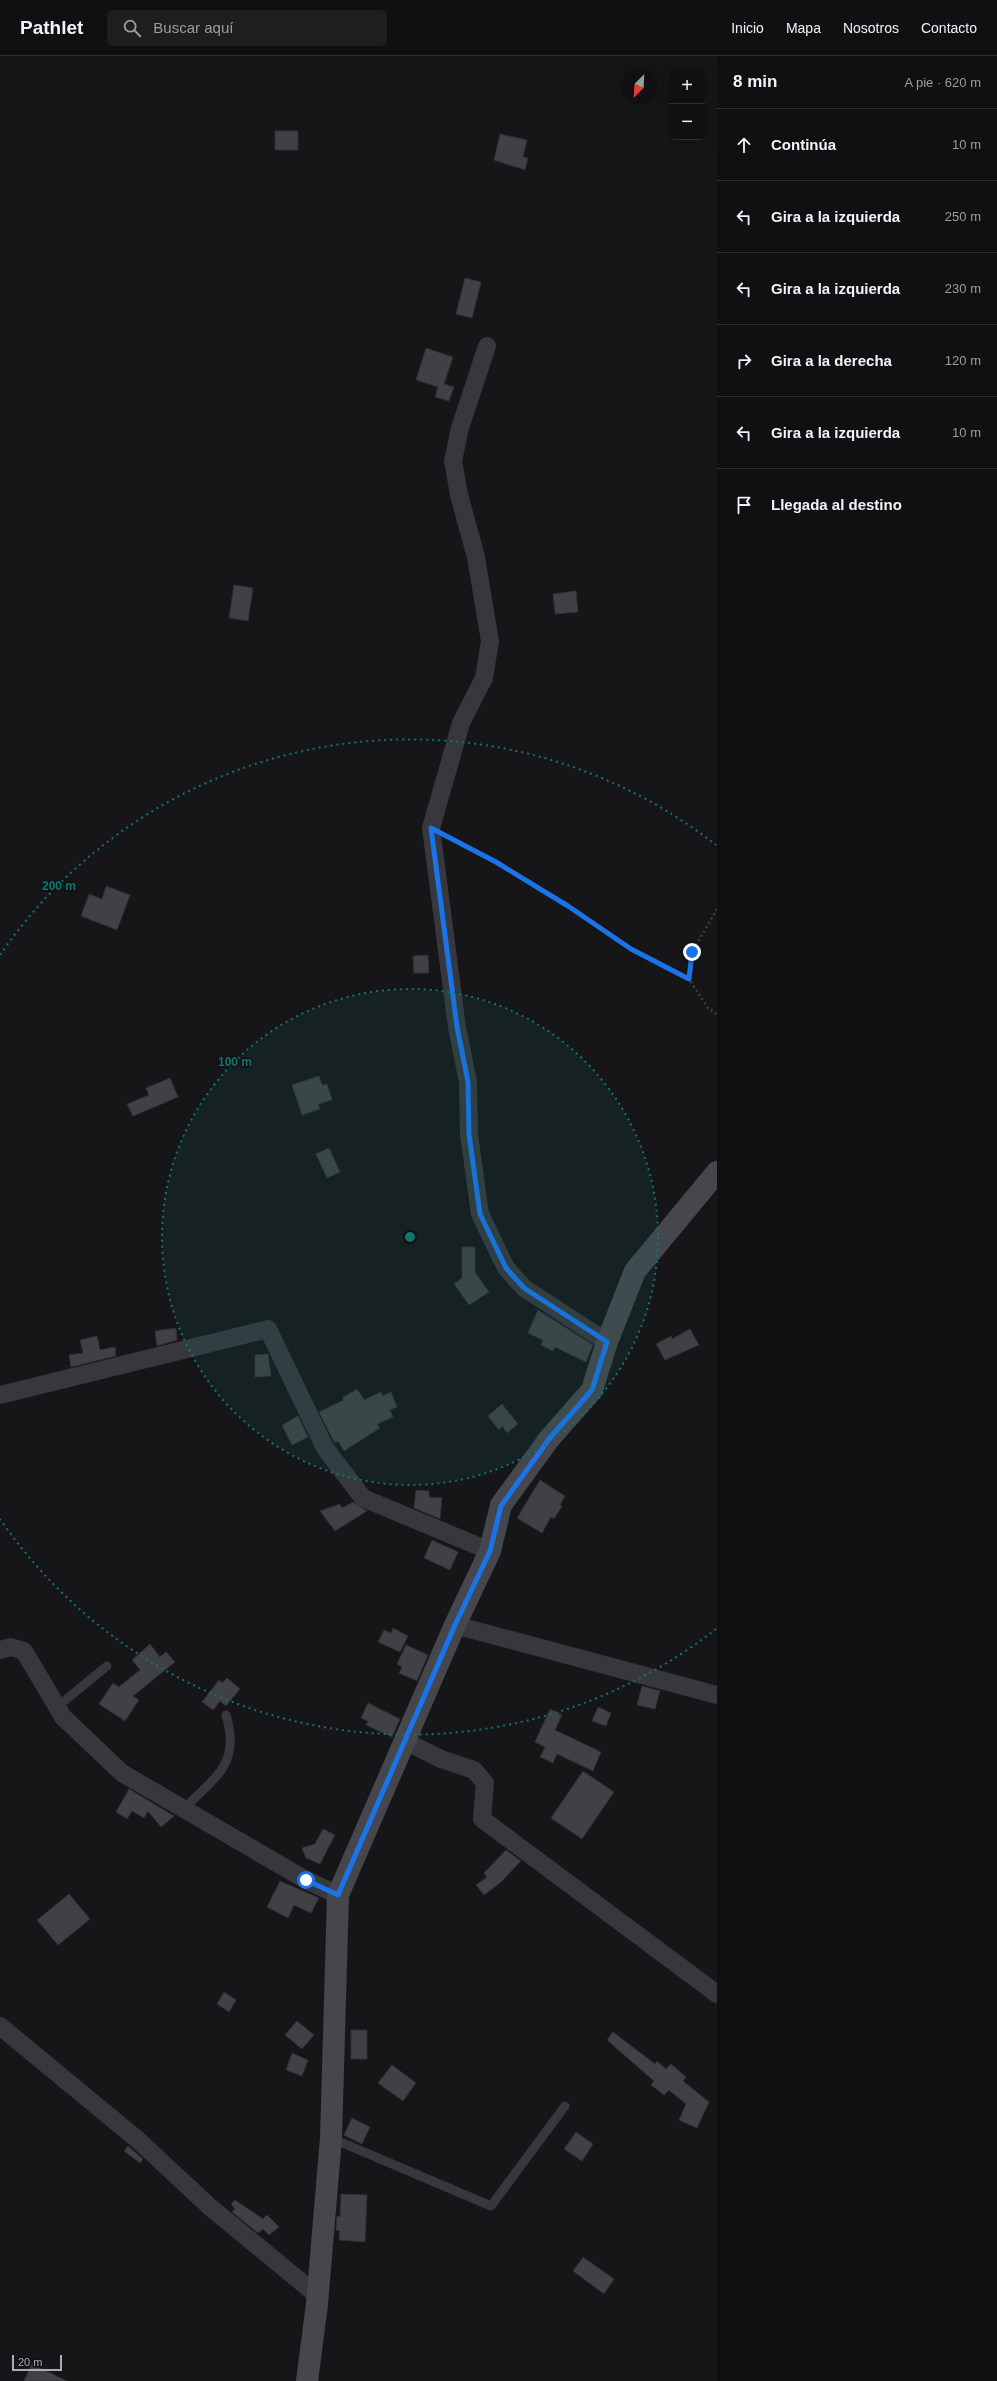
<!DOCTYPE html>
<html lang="es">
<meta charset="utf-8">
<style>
body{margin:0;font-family:Arial,sans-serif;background:#1e1e20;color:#f1f3f6}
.controls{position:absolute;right:12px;top:12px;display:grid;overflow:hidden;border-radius:6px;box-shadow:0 4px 16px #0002}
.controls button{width:36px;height:36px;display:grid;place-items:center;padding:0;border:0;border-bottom:1px solid #303032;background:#101012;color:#f1f3f6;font:20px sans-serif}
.compass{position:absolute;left:621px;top:12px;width:36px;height:36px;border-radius:50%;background:#101012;box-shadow:0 4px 16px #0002;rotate:204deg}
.scale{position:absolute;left:12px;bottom:10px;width:50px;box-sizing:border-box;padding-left:4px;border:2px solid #a8adb8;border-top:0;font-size:11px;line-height:14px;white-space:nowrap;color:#a8adb8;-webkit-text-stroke:3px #111113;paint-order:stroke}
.stop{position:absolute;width:12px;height:12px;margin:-9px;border:3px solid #1a73e8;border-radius:50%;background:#fff}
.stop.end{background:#1a73e8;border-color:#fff;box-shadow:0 1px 4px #0008}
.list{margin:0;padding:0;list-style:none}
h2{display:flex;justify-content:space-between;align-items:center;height:52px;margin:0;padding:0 16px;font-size:17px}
h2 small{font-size:13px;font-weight:400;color:#9c9d9f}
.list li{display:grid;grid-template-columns:26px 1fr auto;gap:12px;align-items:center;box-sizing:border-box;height:72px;padding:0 16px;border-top:1px solid #303032}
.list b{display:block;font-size:15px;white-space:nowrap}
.list em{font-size:13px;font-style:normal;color:#9c9d9f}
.icon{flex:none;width:22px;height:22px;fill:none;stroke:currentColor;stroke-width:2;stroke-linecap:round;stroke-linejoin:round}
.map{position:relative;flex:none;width:717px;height:2325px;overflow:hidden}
header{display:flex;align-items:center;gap:24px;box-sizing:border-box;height:56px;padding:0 20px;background:#101012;border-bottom:1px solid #303032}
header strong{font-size:19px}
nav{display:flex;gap:22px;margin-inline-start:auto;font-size:14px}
.search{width:280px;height:36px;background:#1e1e20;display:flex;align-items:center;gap:10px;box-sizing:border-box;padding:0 14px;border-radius:6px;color:#9c9d9f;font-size:15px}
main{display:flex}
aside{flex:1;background:#101012}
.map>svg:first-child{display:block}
.building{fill:#404145;stroke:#303034}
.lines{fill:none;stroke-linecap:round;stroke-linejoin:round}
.path{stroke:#3d3f44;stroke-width:2.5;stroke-dasharray:2 3;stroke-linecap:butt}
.lane{stroke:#37383d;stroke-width:9}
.street{stroke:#37383d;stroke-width:18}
.secondary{stroke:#45474d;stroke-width:22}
.route{stroke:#1a73e8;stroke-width:5}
.ring{fill:none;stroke:#0f766e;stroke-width:2;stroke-dasharray:2 4}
.centre{fill:#0f766e;stroke:#111113;stroke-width:2}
.ring-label{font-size:12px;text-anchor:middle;font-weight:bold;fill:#0f766e;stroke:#111113;stroke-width:3;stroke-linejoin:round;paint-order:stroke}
</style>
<header>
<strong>Pathlet</strong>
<div class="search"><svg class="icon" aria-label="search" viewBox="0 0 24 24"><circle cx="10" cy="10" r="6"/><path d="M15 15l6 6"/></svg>Buscar aquí</div>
<nav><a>Inicio</a><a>Mapa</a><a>Nosotros</a><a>Contacto</a></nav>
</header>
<main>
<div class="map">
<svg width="717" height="2325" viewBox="0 0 717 2325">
<rect width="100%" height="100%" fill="#161618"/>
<path class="building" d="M275 75H298V94H275Z
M500 78 527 84 523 101 528 102 525 114 494 104Z
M465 222 481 226 472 262 456 258Z
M426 292 453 301 444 328 454 331 449 345 435 341 438 331 416 324Z
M234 529 253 532 248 565 229 562Z
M576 535 578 556 555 558 553 538Z
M106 830 130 839 117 874 81 860 89 838 102 843Z
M428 899 429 917H414L413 900Z
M319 1020 322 1029 327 1028 332 1044 318 1048 320 1053 302 1059 292 1029Z
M170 1022 178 1041 133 1060 127 1048 149 1039 146 1032Z
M329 1092 340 1116 327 1122 316 1098Z
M462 1191H475V1216L489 1236 469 1249 454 1228 462 1222Z
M538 1254 593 1289 586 1306 555 1291 553 1295 541 1289 543 1284 528 1277Z
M176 1272 177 1284 157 1290 155 1275Z
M690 1273 699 1289 665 1304 656 1288 671 1280 672 1283Z
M97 1280 100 1294 115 1291 116 1300 71 1311 69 1299 83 1297 80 1284Z
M268 1298 271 1320 255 1321V1299Z
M357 1333 364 1344 381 1336 383 1340 391 1336 397 1351 390 1354 393 1361 377 1368 380 1372 344 1395 339 1386H334L319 1356 344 1344 342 1342Z
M502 1348 518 1368 507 1377 502 1370 499 1374 488 1360Z
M298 1360 308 1381 292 1389 282 1369Z
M540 1424 565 1440 560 1449 562 1450 554 1463 551 1461 542 1477 517 1462Z
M416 1434 429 1435V1441L442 1442 440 1463 414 1452Z
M353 1446 367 1455 335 1475 320 1455 340 1448 342 1452Z
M432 1484 458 1496 450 1514 424 1502Z
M393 1572 408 1580 400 1596 378 1586 384 1574 391 1577Z
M150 1588 160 1601 166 1596 175 1606 133 1640 139 1644 125 1665 99 1648 113 1627 119 1631 140 1614 132 1604Z
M406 1589 428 1599 417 1625 399 1617 402 1611 397 1608Z
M227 1622 240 1633 226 1650 220 1645 213 1654 202 1646 219 1624 222 1627Z
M642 1630 660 1635 655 1653 637 1649Z
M368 1647 400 1663 392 1681 366 1669 368 1665 361 1662Z
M598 1651 611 1657 606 1670 592 1665Z
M550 1653 562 1659 555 1674 601 1696 593 1715 557 1698 553 1707 540 1701 545 1691 535 1686Z
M583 1715 614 1736 582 1783 551 1762Z
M129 1733 174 1760 161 1771 148 1755 144 1762 132 1755 127 1763 116 1756Z
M323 1773 335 1779 320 1808 306 1802 302 1792 315 1788Z
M506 1794 521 1805 501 1826 484 1839 476 1829 487 1821 484 1817Z
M280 1825 319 1842 311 1857 294 1849 288 1862 267 1851Z
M69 1838 90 1863 58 1889 37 1864Z
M224 1936 236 1944 229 1956 217 1948Z
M297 1965 314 1979 302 1993 285 1979Z
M351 1974H367V2003H351Z
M613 1976 655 2008 657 2005 666 2013 671 2008 686 2021 683 2025 709 2046 697 2072 679 2064 686 2048 669 2034 664 2039 651 2029 654 2025 607 1984Z
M292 1997 308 2004 302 2020 286 2014Z
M392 2009 416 2027 403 2045 378 2027Z
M352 2062 370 2071 362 2088 344 2079Z
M576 2076 593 2088 582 2105 564 2093Z
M128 2090 143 2103 140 2107 124 2095Z
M341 2138 367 2139 365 2186 339 2184 340 2175 336 2174 337 2160 340 2161Z
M235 2144 263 2163 267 2159 279 2171 269 2179 263 2173 258 2177 232 2156 235 2153 231 2148Z
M583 2201 614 2223 604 2238 573 2215Z
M32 2308 67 2325H24Z"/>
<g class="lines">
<path class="path" d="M449 781 496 806 568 850 631 893 689 923
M717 853 692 896 689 923 708 952 717 958"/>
<path class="lane" d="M57 1651 107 1610
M184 1753C215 1720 241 1709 226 1659
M331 2082 491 2150 565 2050"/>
<path class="street" d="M487 290 460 372 453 405 459 439 476 501 490 585 484 622 461 667 431 772 457 971 468 1026 469 1078 480 1158 506 1212 524 1232 607 1286
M0 1339 268 1273 325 1392 363 1442 490 1495
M455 1569 717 1639
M0 1594 11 1591 24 1595 63 1661 122 1717 306 1824 338 1839
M405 1685 441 1703 474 1714 485 1727 482 1763 717 1938
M0 1970 138 2084 210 2151 317 2239"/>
<path class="secondary" d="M307 2325 317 2248 331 2082 338 1839 455 1569 490 1495 501 1449 549 1383 592 1334 607 1286 635 1215 717 1116"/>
</g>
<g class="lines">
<path class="route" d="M306 1824 338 1839 455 1569 490 1495 501 1450 549 1383 592 1334 607 1286 524 1232 506 1212 480 1158 469 1078 468 1026 457 971 431 772 496 806 568 850 631 893 689 923 692 896"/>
</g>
<circle cx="410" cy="1181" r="248" fill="#0f766e" fill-opacity=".12"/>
<g class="ring">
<circle cx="410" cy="1181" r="248"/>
<path d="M716 1573A497 497 0 0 1 0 1463M0 899A497 497 0 0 1 716 789"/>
</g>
<circle cx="410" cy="1181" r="6" class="centre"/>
<g class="ring-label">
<text x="59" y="834">200 m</text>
<text x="235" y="1010">100 m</text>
</g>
</svg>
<div class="controls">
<button>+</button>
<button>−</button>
</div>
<svg class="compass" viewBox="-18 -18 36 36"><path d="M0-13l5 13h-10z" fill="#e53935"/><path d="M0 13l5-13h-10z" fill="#9c9d9f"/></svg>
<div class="scale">20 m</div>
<div class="stop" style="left:306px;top:1824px"></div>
<div class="stop end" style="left:692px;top:896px"></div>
</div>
<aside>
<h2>8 min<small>A pie · 620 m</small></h2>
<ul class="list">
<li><svg class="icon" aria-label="ahead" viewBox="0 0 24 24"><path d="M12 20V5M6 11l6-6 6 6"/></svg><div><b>Continúa</b></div><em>10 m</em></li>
<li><svg class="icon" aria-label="left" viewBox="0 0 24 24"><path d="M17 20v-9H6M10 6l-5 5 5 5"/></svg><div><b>Gira a la izquierda</b></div><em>250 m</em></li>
<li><svg class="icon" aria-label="left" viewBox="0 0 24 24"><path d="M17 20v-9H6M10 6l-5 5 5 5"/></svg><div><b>Gira a la izquierda</b></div><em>230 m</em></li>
<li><svg class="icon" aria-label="right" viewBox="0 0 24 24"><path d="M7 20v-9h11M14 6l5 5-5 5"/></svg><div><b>Gira a la derecha</b></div><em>120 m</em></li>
<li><svg class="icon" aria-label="left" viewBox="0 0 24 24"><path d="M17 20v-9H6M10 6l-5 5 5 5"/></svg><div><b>Gira a la izquierda</b></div><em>10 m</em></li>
<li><svg class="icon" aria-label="arrive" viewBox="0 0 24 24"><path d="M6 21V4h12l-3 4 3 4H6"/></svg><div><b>Llegada al destino</b></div></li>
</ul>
</aside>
</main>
